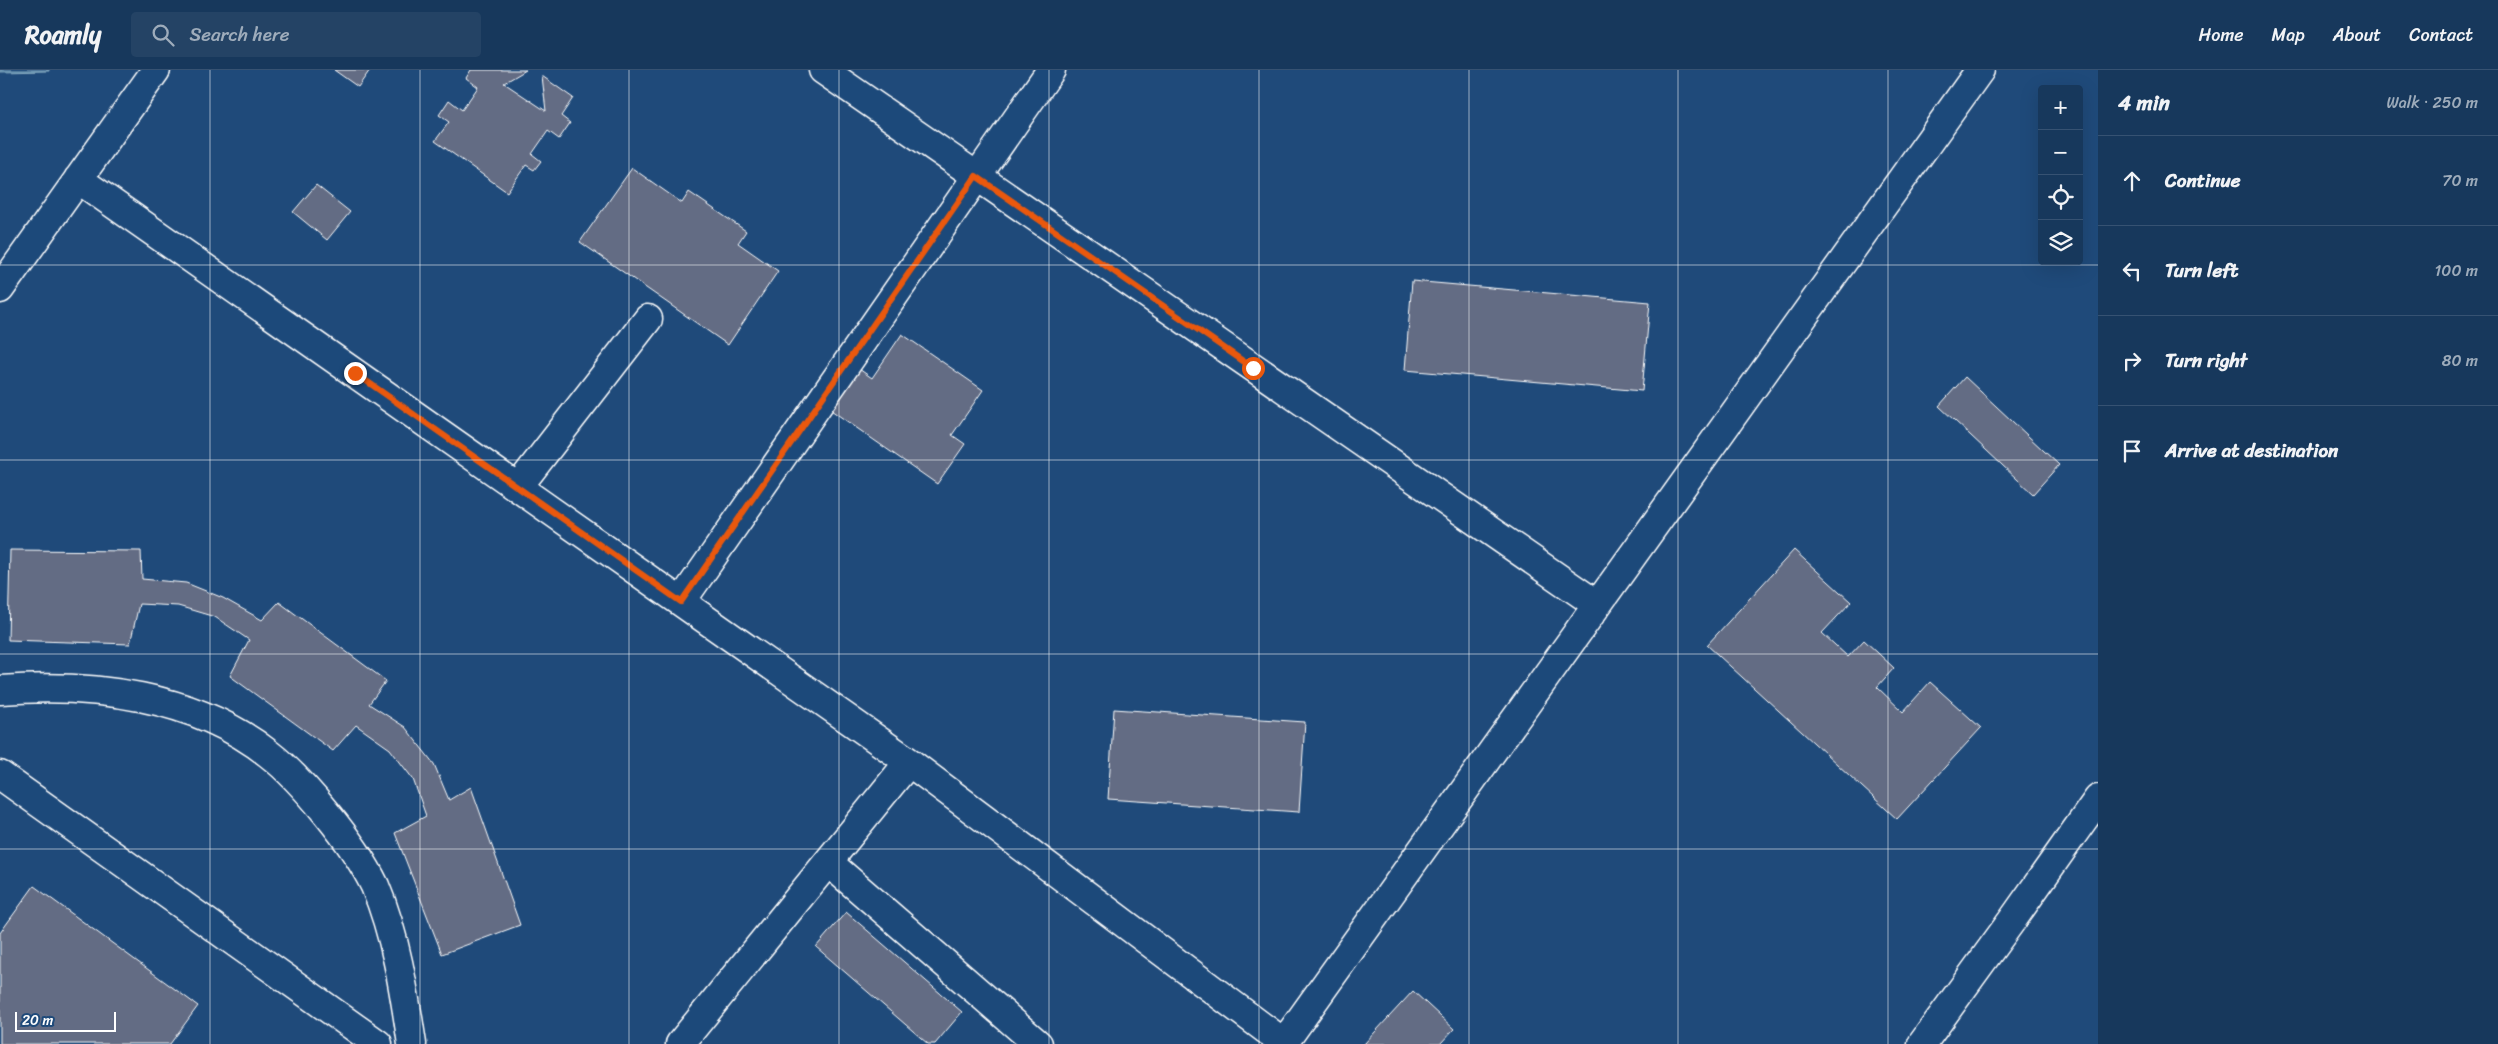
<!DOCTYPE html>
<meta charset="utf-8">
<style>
body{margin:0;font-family:Sriracha,sans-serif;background:#244365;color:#f1f3f6}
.controls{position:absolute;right:15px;top:15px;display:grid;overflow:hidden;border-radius:5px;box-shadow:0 5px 20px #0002}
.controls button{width:45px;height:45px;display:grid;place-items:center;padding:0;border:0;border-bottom:1px solid #365272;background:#17385c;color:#f1f3f6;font:25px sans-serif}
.scale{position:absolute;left:15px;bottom:12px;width:101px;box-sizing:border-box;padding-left:5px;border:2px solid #fff;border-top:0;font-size:14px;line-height:18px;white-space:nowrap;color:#fff;-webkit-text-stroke:4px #1f4a7a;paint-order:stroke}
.stop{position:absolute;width:15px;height:15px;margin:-11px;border:4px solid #ea580c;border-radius:50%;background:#fff}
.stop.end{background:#ea580c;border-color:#fff;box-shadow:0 1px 5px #0008}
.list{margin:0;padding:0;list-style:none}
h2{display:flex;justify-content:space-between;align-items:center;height:65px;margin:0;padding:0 20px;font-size:21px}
h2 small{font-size:16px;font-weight:400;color:#9eacbb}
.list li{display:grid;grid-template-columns:32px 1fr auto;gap:15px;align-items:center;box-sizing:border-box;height:90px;padding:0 20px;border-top:1px solid #365272}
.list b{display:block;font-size:19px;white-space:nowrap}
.list em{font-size:16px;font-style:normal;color:#9eacbb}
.icon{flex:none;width:28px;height:28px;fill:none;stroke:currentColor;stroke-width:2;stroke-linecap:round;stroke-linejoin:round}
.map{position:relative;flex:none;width:2098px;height:974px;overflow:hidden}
header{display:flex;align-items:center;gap:30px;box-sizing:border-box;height:70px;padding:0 25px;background:#17385c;border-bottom:1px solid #365272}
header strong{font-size:24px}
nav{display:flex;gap:28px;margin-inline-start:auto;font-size:18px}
.search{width:350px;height:45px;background:#244365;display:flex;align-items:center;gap:12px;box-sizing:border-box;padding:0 18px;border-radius:5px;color:#9eacbb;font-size:19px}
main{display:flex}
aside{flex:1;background:#17385c}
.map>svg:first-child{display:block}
.water{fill:#437b9e;stroke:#8eb0c5}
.building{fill:#636c84;stroke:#fff}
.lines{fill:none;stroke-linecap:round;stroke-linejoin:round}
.minor-casing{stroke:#fff;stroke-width:31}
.minor{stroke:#1f4a7a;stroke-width:28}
.route{stroke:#ea580c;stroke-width:6}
.grid{fill:none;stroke:#fff;stroke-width:1;stroke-opacity:0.55}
</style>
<header>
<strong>Roamly</strong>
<div class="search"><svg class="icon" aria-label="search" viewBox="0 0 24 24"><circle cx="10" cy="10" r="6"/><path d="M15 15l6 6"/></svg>Search here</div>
<nav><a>Home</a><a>Map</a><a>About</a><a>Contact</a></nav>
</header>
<main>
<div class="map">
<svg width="2098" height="974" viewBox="0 0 2098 974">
<rect width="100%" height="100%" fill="#1f4a7a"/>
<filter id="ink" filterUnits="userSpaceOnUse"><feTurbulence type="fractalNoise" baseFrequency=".02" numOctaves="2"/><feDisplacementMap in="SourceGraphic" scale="10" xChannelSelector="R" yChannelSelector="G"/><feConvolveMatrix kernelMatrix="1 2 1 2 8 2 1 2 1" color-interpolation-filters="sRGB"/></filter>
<g filter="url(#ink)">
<path class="water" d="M0 0H49V1L0 2Z"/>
<path class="building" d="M334 0H370L358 17Z
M471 0H526L504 13 546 41 542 6 573 28 561 46 570 53 559 69 548 61 532 84 541 91 534 100 526 95 507 122 435 71 449 52 439 45 449 30 462 40 478 17 466 8Z
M632 98 682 133 689 122 746 161 738 173 778 201 728 275 580 172Z
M316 115 350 142 327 170 293 142Z
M1412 211 1650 232 1642 321 1405 300Z
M902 264 983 320 952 365 965 374 937 414 828 338 856 297 872 308Z
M1965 307 2059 395 2033 424 1939 336Z
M10 480 141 481 142 509 186 513 223 528 262 550 279 532 386 611 369 634 405 657 434 694 449 730 471 717 520 855 442 884 395 763 426 746 413 709 390 679 356 655 333 681 230 606 249 570 215 547 178 536 139 534 130 574 8 570Z
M1794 480 1851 532 1822 563 1848 587 1864 570 1894 598 1877 617 1903 642 1930 612 1981 658 1897 749 1707 575Z
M1114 639 1305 652 1299 742 1108 729Z
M34 816 198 936 170 974H0V863Z
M846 842 962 942 935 974H928L816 877Z
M1413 921 1454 959 1440 974H1364Z"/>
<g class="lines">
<g class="minor-casing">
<path id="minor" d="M823 0 1596 534
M78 109 909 692 1284 973
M0 219 156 0
M518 417 648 249
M681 532 1051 0
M0 620C92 613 195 625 269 684 291 701 310 723 327 744 345 766 363 791 375 816 396 866 404 921 412 974
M0 705 378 974
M828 792 1038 974
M680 974 909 692
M1283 974 1980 0
M1922 974 2013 849 2098 729"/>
</g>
<use href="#minor" class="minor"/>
</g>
</g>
<g class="lines" filter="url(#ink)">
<path class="route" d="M355 303 681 532 976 106 1253 298"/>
</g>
<path class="grid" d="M210 0V974M420 0V974M629 0V974M839 0V974M1049 0V974M1259 0V974M1469 0V974M1678 0V974M1888 0V974M0 195H2098M0 390H2098M0 584H2098M0 779H2098"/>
</svg>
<div class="controls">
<button>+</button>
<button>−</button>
<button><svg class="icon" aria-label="locate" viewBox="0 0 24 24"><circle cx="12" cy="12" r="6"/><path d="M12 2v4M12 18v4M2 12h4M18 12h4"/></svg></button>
<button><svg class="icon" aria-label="layers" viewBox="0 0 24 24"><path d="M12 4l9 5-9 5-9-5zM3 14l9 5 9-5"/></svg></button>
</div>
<div class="scale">20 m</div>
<div class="stop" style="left:1253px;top:298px"></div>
<div class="stop end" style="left:355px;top:303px"></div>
</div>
<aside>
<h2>4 min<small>Walk · 250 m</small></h2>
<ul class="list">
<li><svg class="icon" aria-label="ahead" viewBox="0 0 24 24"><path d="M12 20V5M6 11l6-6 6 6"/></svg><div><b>Continue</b></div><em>70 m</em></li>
<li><svg class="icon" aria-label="left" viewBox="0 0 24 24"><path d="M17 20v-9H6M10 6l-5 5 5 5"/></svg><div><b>Turn left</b></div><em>100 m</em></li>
<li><svg class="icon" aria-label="right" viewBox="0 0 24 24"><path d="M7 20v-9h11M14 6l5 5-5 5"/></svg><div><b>Turn right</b></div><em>80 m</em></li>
<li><svg class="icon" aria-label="arrive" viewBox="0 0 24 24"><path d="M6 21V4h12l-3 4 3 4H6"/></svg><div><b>Arrive at destination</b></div></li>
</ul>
</aside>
</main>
